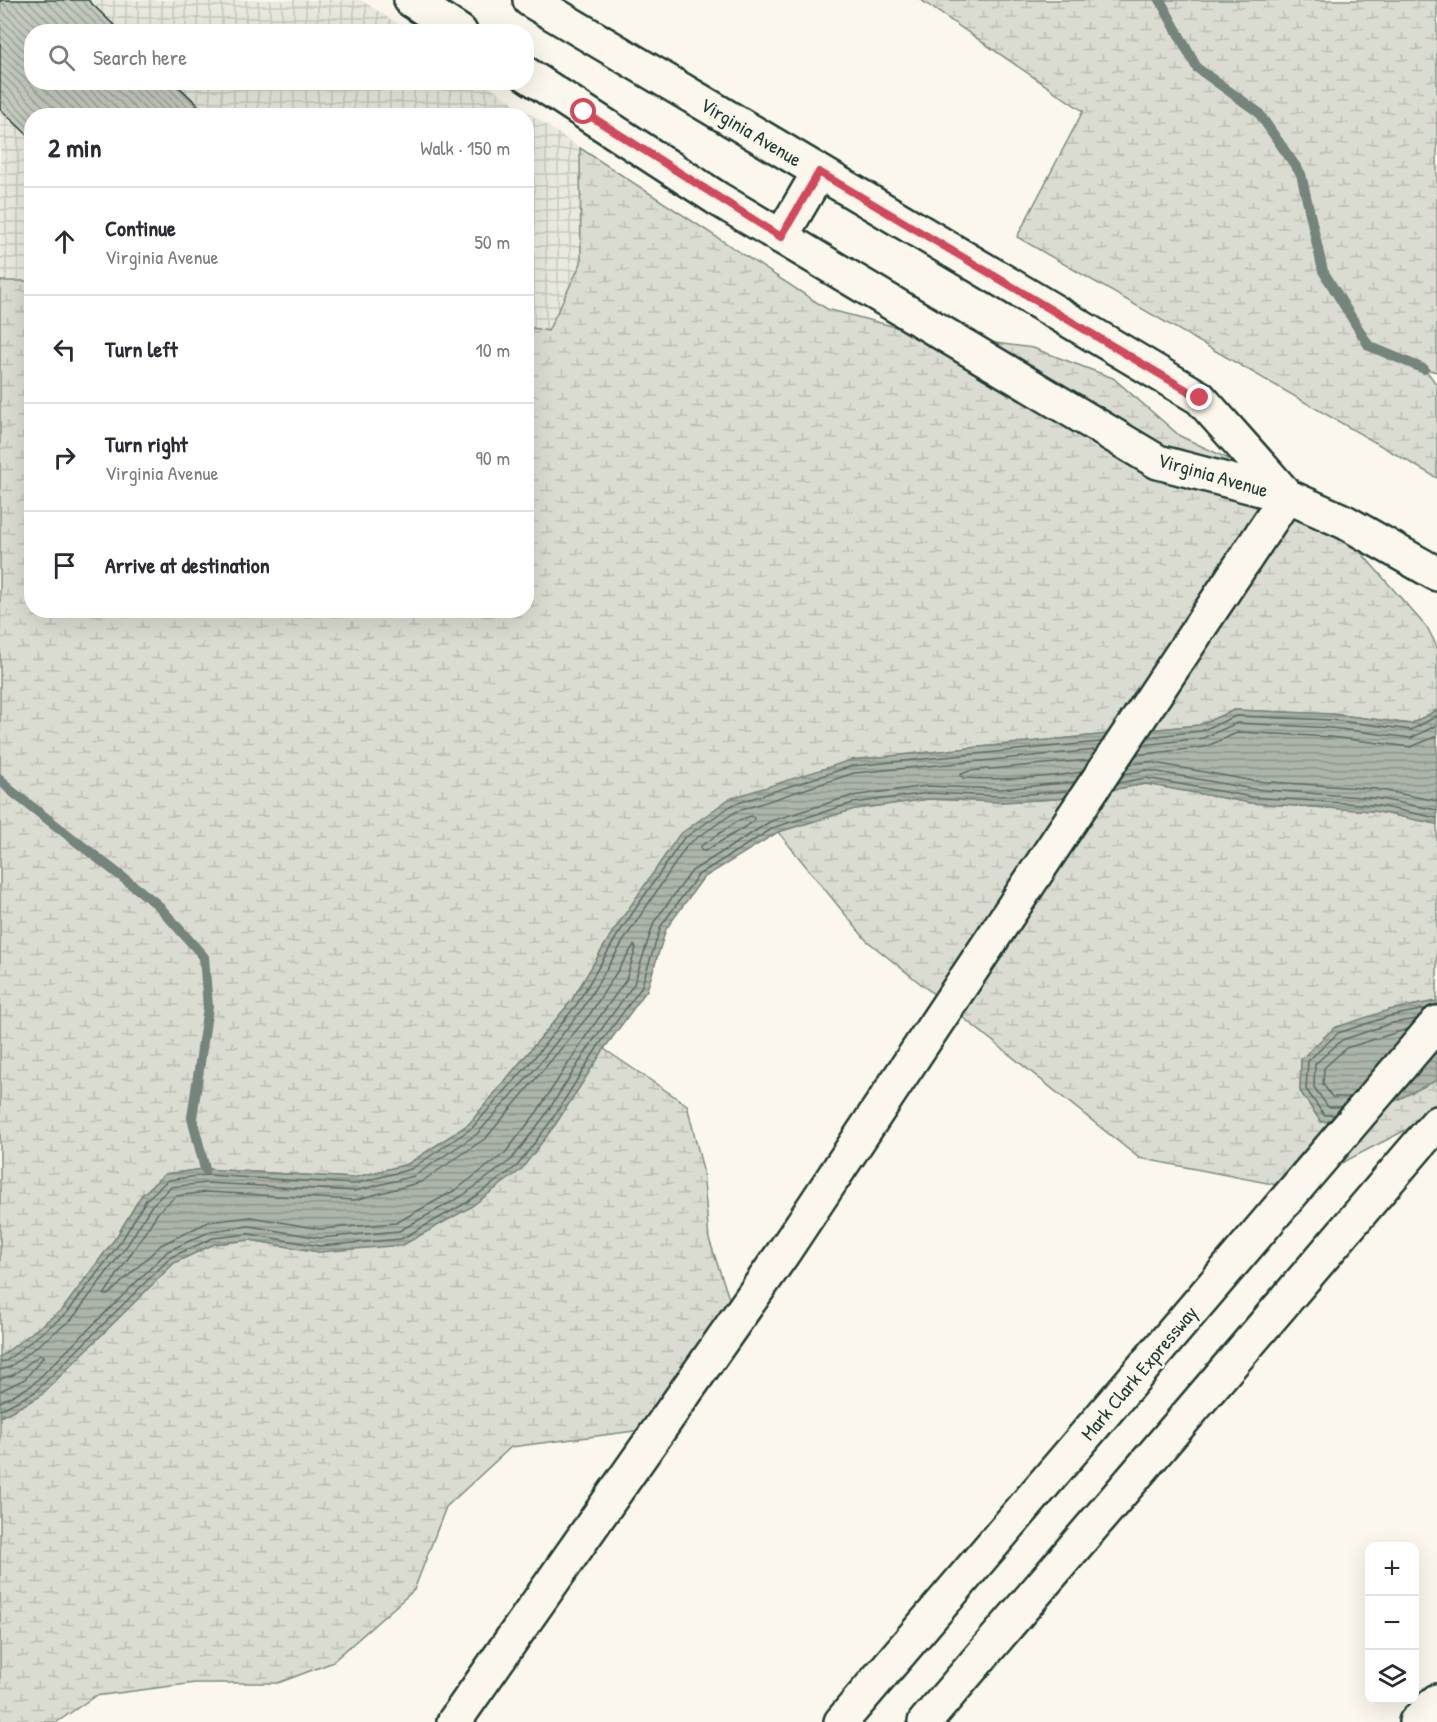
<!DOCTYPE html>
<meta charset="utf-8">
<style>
body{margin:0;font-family:"Patrick Hand",sans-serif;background:#f7f7f7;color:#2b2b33}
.controls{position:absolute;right:18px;bottom:18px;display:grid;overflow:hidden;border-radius:12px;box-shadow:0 6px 24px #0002}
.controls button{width:54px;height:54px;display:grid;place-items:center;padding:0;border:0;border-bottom:2px solid #e1e1e2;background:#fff;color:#2b2b33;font:30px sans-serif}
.stop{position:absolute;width:18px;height:18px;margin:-14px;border:4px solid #d1495b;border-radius:50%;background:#fff}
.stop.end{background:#d1495b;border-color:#fff;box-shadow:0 2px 6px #0008}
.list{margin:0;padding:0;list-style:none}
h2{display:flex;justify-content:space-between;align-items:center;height:78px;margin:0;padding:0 24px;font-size:26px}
h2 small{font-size:20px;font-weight:400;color:#7c7c81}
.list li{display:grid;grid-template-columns:39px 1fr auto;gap:18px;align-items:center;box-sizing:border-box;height:108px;padding:0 24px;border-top:2px solid #e1e1e2}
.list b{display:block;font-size:22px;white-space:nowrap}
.list p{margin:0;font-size:20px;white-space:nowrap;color:#7c7c81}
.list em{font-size:20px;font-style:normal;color:#7c7c81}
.icon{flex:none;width:33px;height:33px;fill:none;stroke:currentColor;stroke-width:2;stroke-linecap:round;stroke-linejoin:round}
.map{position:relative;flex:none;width:1437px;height:1722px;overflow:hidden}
.search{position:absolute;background:#fff;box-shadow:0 6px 24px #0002;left:24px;top:24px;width:510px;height:66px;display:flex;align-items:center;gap:15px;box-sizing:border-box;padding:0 21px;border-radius:24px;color:#7c7c81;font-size:22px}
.panel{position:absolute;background:#fff;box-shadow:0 6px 24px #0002;left:24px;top:108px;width:510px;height:510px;border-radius:24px}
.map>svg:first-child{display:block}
.industrial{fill:url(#industrial-grid)}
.wetland{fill:url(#wetland-marsh);stroke:#7d8c82;stroke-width:1.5}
.water{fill:url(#water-rules);stroke:#74847b;stroke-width:1.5}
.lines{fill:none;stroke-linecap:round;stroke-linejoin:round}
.shore{stroke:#586d63;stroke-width:1.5}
.stream{stroke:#74847b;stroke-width:10}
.building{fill:url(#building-back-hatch);stroke:#1f3d34;stroke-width:1.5}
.secondary-casing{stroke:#1f3d34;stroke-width:38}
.motorway-casing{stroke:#1f3d34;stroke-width:38}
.secondary{stroke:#fbf7ec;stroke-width:33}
.motorway{stroke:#fbf7ec;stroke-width:33}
.route{stroke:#d1495b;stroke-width:8}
.labels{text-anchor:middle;stroke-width:5;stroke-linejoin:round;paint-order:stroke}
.street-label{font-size:20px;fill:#1f3d34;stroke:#fbf7ec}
</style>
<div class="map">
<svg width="1437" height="1722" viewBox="0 0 1437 1722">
<defs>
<pattern id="industrial-grid" width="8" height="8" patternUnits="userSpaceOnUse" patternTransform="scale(1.5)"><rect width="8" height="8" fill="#eae9de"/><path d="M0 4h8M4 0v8" fill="none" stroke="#c8c9bf"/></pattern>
<pattern id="wetland-marsh" width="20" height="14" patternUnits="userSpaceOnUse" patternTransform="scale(1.5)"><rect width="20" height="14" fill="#dbdcd1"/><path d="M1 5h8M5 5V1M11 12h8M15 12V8" fill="none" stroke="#bcbeb4"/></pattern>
<pattern id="water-rules" width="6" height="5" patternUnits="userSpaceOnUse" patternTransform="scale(1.5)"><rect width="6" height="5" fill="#adb4aa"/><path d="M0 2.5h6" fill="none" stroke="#8c948b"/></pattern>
<pattern id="building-back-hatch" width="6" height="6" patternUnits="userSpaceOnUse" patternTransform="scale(1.5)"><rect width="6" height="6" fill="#c4c9be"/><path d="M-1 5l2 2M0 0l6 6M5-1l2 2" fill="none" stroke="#9fa49b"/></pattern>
</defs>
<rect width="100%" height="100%" fill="#fbf7ec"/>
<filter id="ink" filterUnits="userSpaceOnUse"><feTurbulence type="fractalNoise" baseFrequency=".0167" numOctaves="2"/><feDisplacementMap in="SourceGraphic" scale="12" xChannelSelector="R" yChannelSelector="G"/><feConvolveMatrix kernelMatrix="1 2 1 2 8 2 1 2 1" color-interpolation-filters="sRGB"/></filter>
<g filter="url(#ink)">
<path class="industrial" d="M0 0H361L409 31 32 32V82L485 83 580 148 581 263 548 331 527 327 526 116H32L31 281H0Z"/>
<path class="wetland" d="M921 0H1437V372L1425 369 1437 385V478L1017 237 1083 111Z
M580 148 827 309 915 332 1033 348 1113 378 1180 436 1314 499 1428 629 1437 647V710L1411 724 1333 714 1234 710 1199 725 851 760 612 933 572 1000 469 1124 408 1164 353 1178 205 1169 165 1174 141 1196 117 1236 63 1309 0 1357V281H31L32 610H526L527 327 548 331 581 263Z
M1146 784 1251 803 1374 811 1437 824V1001L1389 1010 1301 1059 1300 1091 1321 1122 1437 1080V1114L1293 1188 1139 1158 866 940 778 832 854 809 929 799 1000 802 1056 799Z
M604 1049 687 1105 703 1170 709 1239 735 1316 650 1429 511 1447 446 1507 414 1590 331 1663 278 1683H195L95 1696 57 1722H0V1417L39 1397 174 1263 214 1244 250 1240 319 1252 555 1125Z"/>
<path class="water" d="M1234 710 1333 714 1411 724 1437 710V824L1373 811 1251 803 1146 784 1056 799 1000 802 929 799 855 809 778 832 703 878 666 929 647 990 604 1049 555 1125 521 1170 469 1208 403 1245 319 1252 250 1240 214 1244 174 1263 39 1397 0 1417V1357L63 1309 117 1236 141 1196 165 1174 205 1169 353 1178 408 1164 469 1124 572 1000 612 933 679 835 729 799 851 760 1199 725Z
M1437 1001V1080L1359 1119 1321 1122 1300 1091 1301 1059 1334 1028 1389 1010Z"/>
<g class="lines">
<path class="shore" d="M1148 737 1201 731 1236 716 1332 720 1411 730 1437 716
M1143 745 1203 738 1237 723 1332 728 1411 738 1437 725
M1136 755 1205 747 1239 732 1331 737 1411 747 1437 736
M1130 764 1149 762 1254 781 1376 789 1437 801
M1082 772C1042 779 1003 780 963 778L960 775 969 771 1089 760
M1124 774 1147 770 1253 789 1375 798 1437 810
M1118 783 1146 778 1252 797 1374 805 1437 818
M751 816 754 818 753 822 705 851 701 850V846L739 820Z
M634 945 636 948 626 980 586 1036 537 1112 505 1153 457 1189 396 1223 320 1229 251 1217 208 1222 161 1245 108 1295H104L159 1211 176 1196 206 1192 355 1200 421 1182 486 1138 590 1014Z
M1350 1097H1332L1323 1084 1324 1068 1346 1048 1408 1029
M1342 1107H1328L1314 1087 1315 1064 1342 1040 1392 1023 1417 1019
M1335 1115H1324L1306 1089 1308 1061 1338 1033 1390 1016 1426 1009
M0 1362 6 1361 67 1313 122 1240 146 1200 168 1180 206 1175 354 1184 411 1169 472 1128 530 1063 577 1004 617 936 683 839 732 805 852 766 1101 742
M0 1370 10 1367 72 1319 128 1244 152 1205 171 1187 206 1183 355 1191 414 1176 477 1134 536 1068 583 1008 624 940 688 844 735 812 854 773 1096 750
M0 1379 13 1375 40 1355 44 1356 25 1379 0 1391
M0 1402 31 1386 168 1251 211 1231 249 1226 320 1238 399 1231 462 1196 511 1160 544 1117 593 1041 634 984 654 922 692 871 771 821 851 796 927 786 1000 789 1075 782
M0 1410 35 1392 171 1257 213 1238 249 1234 319 1246 401 1239 466 1203 517 1166 551 1121 599 1045 641 988 661 926 698 875 775 827 853 803 928 793 1000 796 1069 791"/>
<path class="stream" d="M1160 0 1197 68 1258 112 1301 174 1323 271 1369 346 1424 369
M0 779 10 790 157 904 204 957 208 1007 192 1118 205 1169"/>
</g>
<path class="building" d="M0 0H88L121 32H32V82H174L198 105 187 116H32V139L0 109Z"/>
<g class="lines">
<g class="secondary-casing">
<path id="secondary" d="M411 0 460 32
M530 0 1200 398 1287 496
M526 74 718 199 1158 462 1287 496 1345 522 1437 574
M781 237 819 172"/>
</g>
<g class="motorway-casing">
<path id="motorway" d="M454 1722 783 1253 1287 496
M841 1722 1437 1023
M925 1722 1437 1123
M1416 1722 1437 1701"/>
</g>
<use href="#secondary" class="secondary"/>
<use href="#motorway" class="motorway"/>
</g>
</g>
<g class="lines" filter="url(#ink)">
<path class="route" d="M584 112 781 237 819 172 1200 398"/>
</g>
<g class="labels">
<g class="street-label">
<text transform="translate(751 132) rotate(31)" y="7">Virginia Avenue</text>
<text transform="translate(1213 475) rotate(16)" y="7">Virginia Avenue</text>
<text transform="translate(1139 1373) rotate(-50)" y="7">Mark Clark Expressway</text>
</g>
</g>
</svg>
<div class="controls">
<button>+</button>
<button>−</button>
<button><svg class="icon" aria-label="layers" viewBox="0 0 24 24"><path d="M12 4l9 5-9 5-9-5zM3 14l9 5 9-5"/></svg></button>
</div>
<div class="stop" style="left:584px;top:112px"></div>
<div class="stop end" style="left:1200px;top:398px"></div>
<div class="search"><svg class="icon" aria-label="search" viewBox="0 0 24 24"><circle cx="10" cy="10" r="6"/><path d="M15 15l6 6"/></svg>Search here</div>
<section class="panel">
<h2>2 min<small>Walk · 150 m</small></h2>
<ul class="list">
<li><svg class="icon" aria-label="ahead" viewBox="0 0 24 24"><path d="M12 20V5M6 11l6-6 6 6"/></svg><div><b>Continue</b><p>Virginia Avenue</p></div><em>50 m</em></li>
<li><svg class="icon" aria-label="left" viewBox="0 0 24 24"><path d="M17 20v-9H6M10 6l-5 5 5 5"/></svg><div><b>Turn left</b></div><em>10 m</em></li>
<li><svg class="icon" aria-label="right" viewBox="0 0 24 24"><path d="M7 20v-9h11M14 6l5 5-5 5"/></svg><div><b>Turn right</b><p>Virginia Avenue</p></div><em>90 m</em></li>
<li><svg class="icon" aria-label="arrive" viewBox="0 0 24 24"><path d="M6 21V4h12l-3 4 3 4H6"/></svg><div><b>Arrive at destination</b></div></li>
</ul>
</section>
</div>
